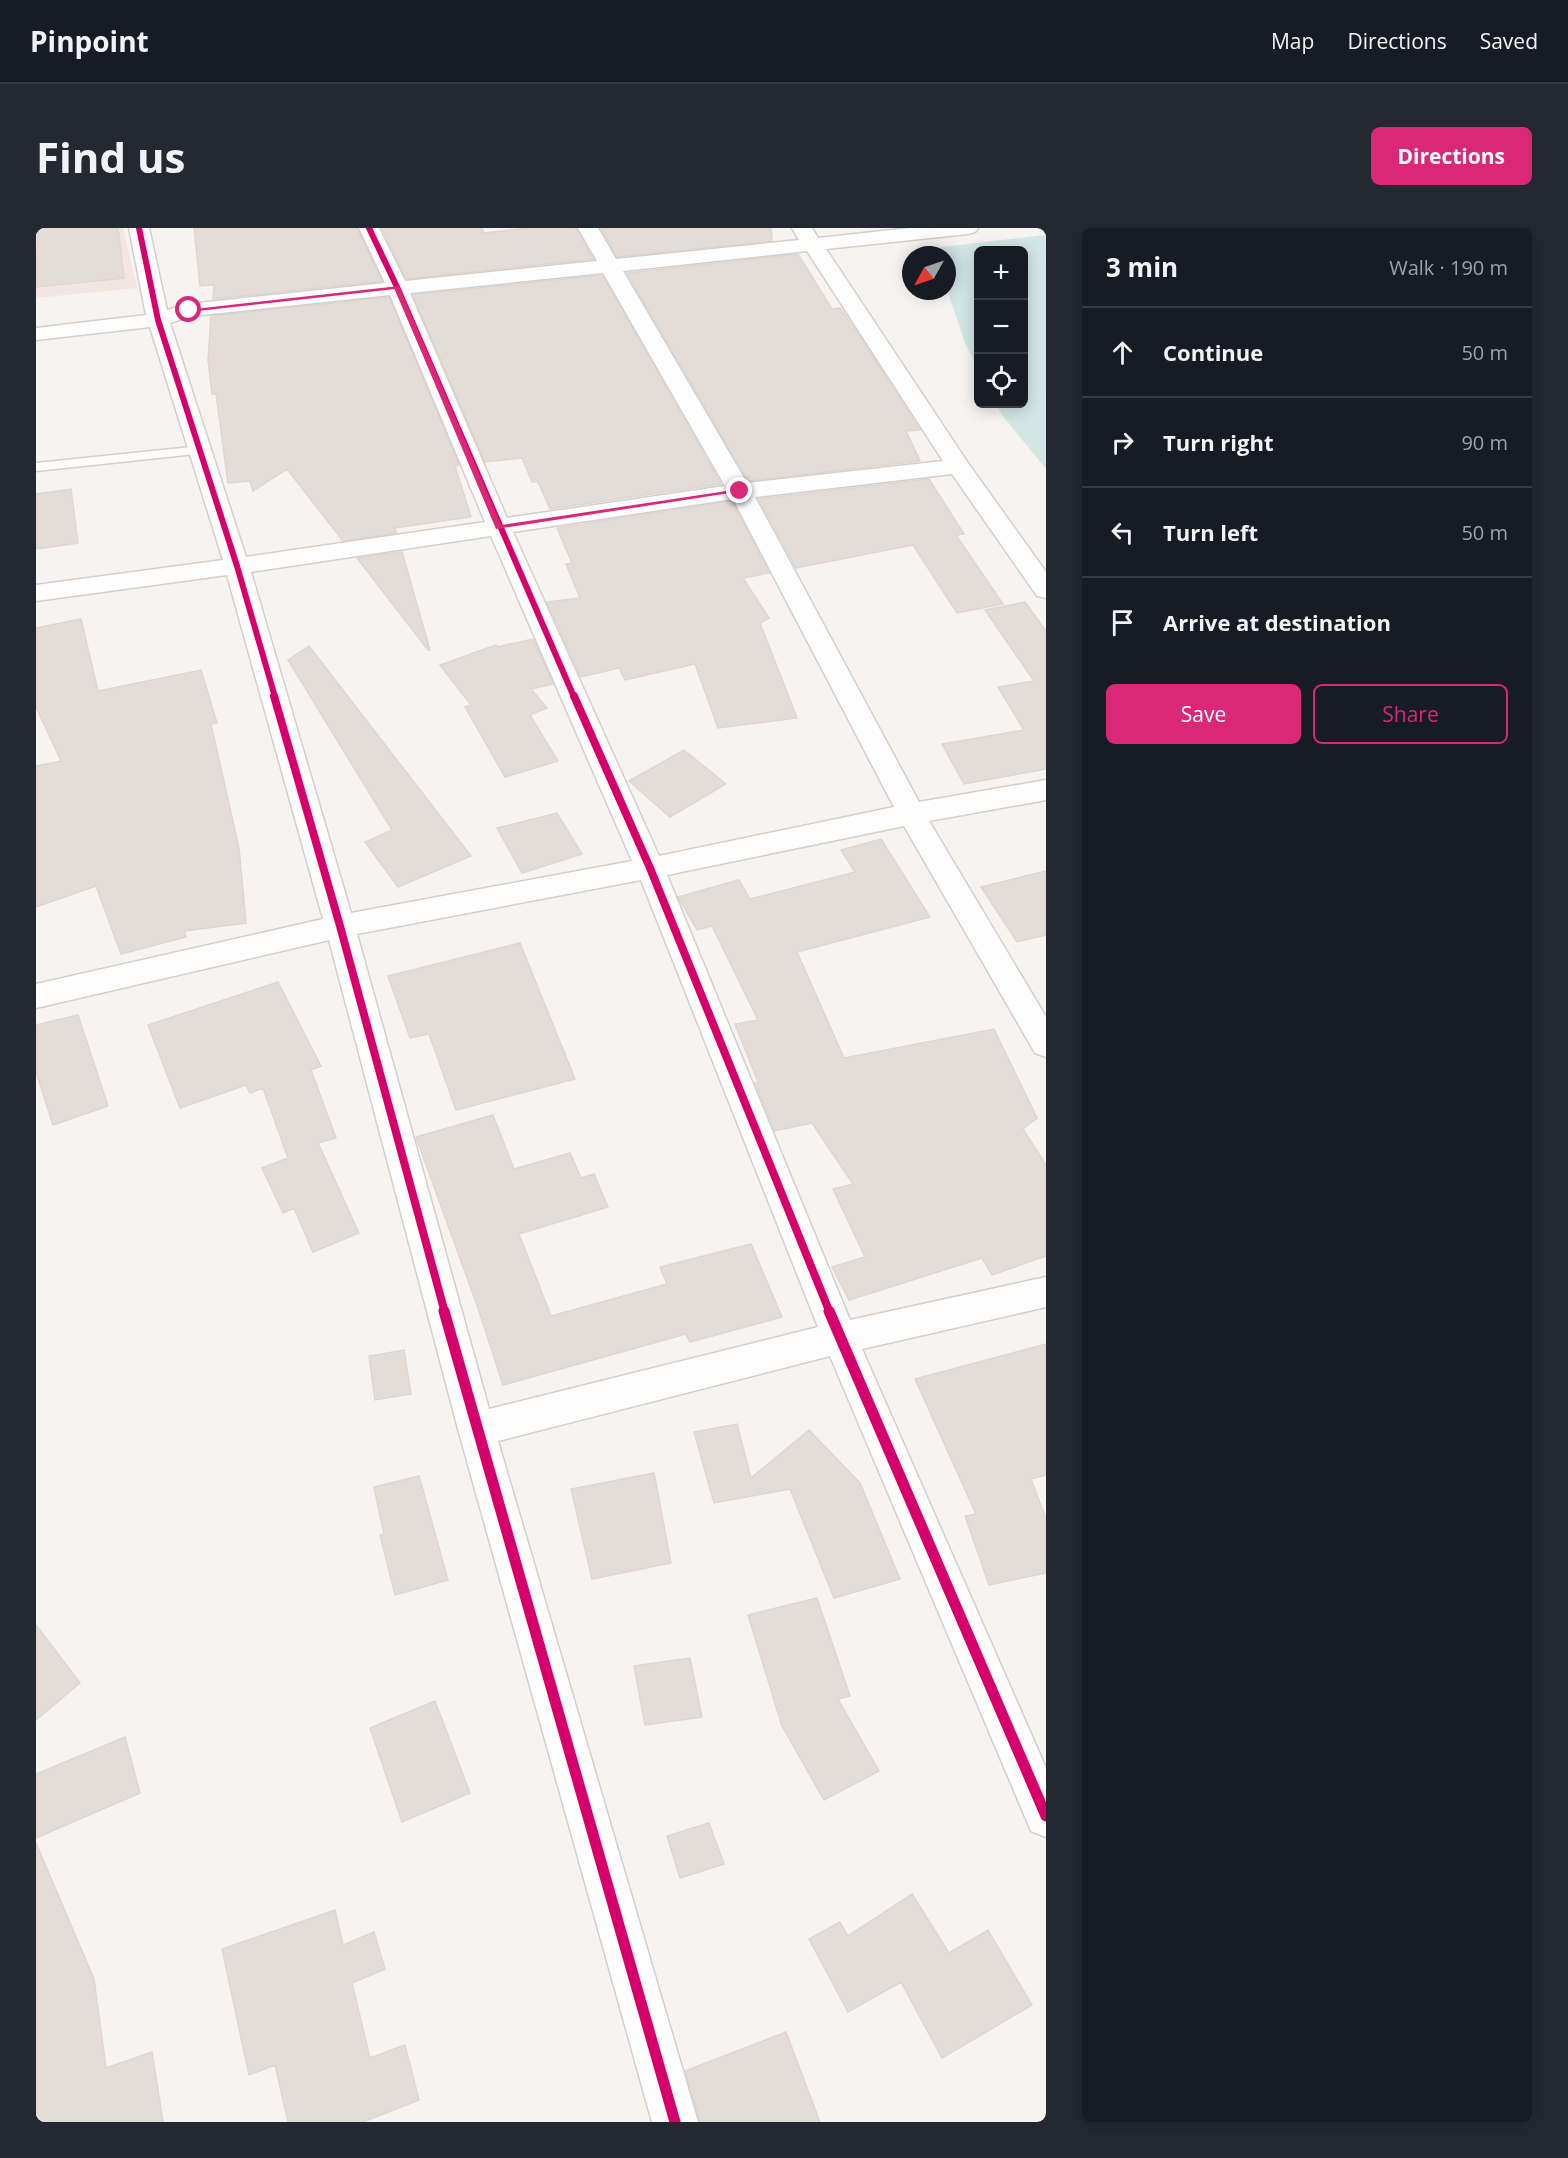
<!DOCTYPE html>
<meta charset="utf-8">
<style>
body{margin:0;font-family:"Open Sans",sans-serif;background:#242831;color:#f1f3f6}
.controls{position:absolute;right:18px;top:18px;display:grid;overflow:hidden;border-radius:9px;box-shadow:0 3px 15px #0003}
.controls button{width:54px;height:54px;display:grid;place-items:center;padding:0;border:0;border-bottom:2px solid #363941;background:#171b24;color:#f1f3f6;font:30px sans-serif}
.compass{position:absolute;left:866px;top:18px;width:54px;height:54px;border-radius:50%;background:#171b24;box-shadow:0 3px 15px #0003;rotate:230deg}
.stop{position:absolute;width:18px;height:18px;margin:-14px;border:4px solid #db2777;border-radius:50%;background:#fff}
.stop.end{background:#db2777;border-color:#fff;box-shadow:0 2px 6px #0008}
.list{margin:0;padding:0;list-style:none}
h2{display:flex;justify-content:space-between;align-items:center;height:78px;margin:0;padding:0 24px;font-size:26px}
h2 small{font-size:20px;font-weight:400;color:#9ea1a6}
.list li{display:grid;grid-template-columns:39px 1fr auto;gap:18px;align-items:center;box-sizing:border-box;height:90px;padding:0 24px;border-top:2px solid #363941}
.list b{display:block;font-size:22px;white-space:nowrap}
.list em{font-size:20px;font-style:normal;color:#9ea1a6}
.actions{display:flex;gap:12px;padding:18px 24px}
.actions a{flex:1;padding:14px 0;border:2px solid #db2777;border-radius:9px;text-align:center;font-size:21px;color:#db2777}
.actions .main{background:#db2777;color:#fff}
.icon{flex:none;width:33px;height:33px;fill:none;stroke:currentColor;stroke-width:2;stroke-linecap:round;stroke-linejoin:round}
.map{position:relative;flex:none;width:1010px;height:1894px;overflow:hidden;border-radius:9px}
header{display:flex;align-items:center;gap:36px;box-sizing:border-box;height:84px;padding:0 30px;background:#171b24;border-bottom:2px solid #363941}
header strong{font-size:28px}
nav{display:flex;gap:33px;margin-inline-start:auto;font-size:21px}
.intro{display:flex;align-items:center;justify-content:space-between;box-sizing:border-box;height:144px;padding:0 36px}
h1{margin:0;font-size:42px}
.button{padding:15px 27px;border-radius:9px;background:#db2777;color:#fff;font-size:21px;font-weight:700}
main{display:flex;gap:36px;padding:0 36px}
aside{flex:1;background:#171b24;border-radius:9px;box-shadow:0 3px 15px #0003}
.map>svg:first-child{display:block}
.commercial{fill:#f3e6e2}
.water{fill:#d2e6e6}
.building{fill:#e3dcd7;stroke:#dfd6d2;stroke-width:1.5}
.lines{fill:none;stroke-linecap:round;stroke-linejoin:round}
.lane-casing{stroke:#d4cfca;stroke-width:3}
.street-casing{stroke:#d4cfca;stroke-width:3}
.lane{fill:#fefdfd;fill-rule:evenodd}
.street{fill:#fefdfd;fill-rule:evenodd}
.cycleway-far2-casing{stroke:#fdf8f2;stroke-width:9}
.cycleway-far1-casing{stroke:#fdf8f2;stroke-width:12}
.cycleway-casing{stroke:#fdf8f2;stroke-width:15}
.cycleway-far2{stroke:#d6006c;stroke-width:6}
.cycleway-far1{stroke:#d6006c;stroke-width:8}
.cycleway{stroke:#d6006c;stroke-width:11}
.route{fill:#db2777}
</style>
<header>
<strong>Pinpoint</strong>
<nav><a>Map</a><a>Directions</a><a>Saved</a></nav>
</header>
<div class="intro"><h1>Find us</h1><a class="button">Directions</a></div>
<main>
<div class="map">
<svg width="1010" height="1894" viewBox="0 0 1010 1894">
<rect width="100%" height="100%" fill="#f6f3f0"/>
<path class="commercial" d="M0 0H87L101 60 0 70Z"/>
<path class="water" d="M1010 7V241L966 187 960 176H987V22H942V140L929 115 911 62V27H899L896 20Z"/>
<path class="building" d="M2 0H82L88 50 0 59Z
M158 0H321L346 53 177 71 178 57 164 58Z
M346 0H446L448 5 493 0H540L557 31 370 51Z
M565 0H735L736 13 581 29Z
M762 26 796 81 804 80 821 104 884 202 870 203 884 233 712 253 591 45Z
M566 47 685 256 514 281 502 254H496L486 230 449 234 377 67Z
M353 69 423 237 419 238 435 289 359 300 360 305 307 313 251 241 217 263 214 253 192 255 180 166H176L172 132 175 88Z
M893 251 928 306 920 307 967 376 921 385 877 317 760 340 723 271Z
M35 261 42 315 0 321V266Z
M696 273 733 345 707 350 733 390 724 395 761 490 682 500 659 436 589 452 583 440 545 449 511 374 544 370 530 336 536 335 521 300Z
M366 324 394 422H392L321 330Z
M989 374 1010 403V541L928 556 906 516 988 502 962 459 998 453 949 382Z
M45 391 62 463 165 442 181 495 175 496 203 620 210 695 148 703 150 709 85 726 60 658 0 679V538L25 533 0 479V400Z
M497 411 517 456 495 461 511 480 494 487 522 533 469 549 429 479 435 477 404 437 460 417 461 419Z
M273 418 435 628 362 659 329 614 356 602 252 432Z
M648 522 690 556 634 589 593 553Z
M521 585 546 626 486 645 461 600Z
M845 611 894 689 761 724 808 830 958 801 1001 890 987 901 1010 937V1028L956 1047 946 1030 813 1072 796 1039 829 1029 797 961 817 956 776 895 739 903 719 855 722 854 699 796 722 792 676 698 661 702 642 669 703 652 714 671 819 644 805 622Z
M1010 643V707L981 714 945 659Z
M484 715 539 851 420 882 393 806 374 810 352 748Z
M242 754 285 838 275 842 300 910 282 915 323 1005 277 1024 258 980 247 985 226 940 252 930 227 860 214 865 210 857 144 880 112 797Z
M42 787 72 878 17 897 0 844V797Z
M457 887 478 941 534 925 545 950 558 946 572 979 483 1006 515 1088 631 1056 624 1039 715 1016 746 1089 654 1114 650 1106 467 1157 442 1080 380 909Z
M1010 1116V1247L995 1251 1010 1291V1345L953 1357 929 1288 940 1286 879 1151Z
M368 1122 375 1166 339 1172 333 1128Z
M701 1196 715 1250 773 1202 824 1255 864 1351 798 1370 754 1261 678 1275 658 1204Z
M618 1245 635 1335 556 1351 535 1261Z
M383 1248 412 1352 359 1367 344 1307 348 1306 338 1259Z
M781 1370 814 1468 802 1471 843 1543 788 1572 746 1498 712 1387Z
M0 1397 44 1455 0 1492Z
M654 1430 666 1489 609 1497 598 1438Z
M399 1473 434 1565 366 1594 334 1500Z
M89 1509 104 1565 0 1610V1546Z
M673 1595 688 1636 644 1650 631 1608Z
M0 1615 58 1751 70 1840 116 1824 127 1894H0Z
M876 1666 913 1725 952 1702 996 1777 906 1830 865 1754 812 1784 773 1711 804 1694 812 1708Z
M299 1682 307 1717 338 1704 349 1741 316 1755 334 1830 369 1817 383 1872 327 1894H252L239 1837 213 1847 186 1721Z
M750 1804 784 1894H664L649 1843Z"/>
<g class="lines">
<g class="lane-casing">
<path id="lane" d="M165 218 171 222 169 225 0 243V235Z"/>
</g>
<g class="street-casing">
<path id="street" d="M93 0H113L131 82 153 76 349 55 323 0H343L369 53 561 33 542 0H562L580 31 763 12 756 0H776L782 10 874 0H942L939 4 932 6 790 21 932 235 1010 344V370L1001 368 916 246 719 269 883 574 1010 552V572L893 593 1010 789V829L999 825 868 598 631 647 814 1092 1010 1049V1079L826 1121 1010 1540V1609L995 1603 794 1128 462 1213 662 1894H616L422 1201 293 712 0 780V756L287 691 191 347 0 373V357L187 332 114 99 0 112V100L110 87ZM771 23 907 233 711 255 587 43ZM567 45 689 258 471 290 374 65ZM354 67 449 294 210 329 134 95 156 88ZM697 271 858 579 623 628 477 304ZM455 308 596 633 315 685 215 344ZM605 652 782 1099 453 1181 321 706Z"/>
</g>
<use href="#lane" class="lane"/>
<use href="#street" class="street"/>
<g class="cycleway-far2-casing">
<path id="cycleway-far2" d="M103 0 122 92 201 338 239 469
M333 0 361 59 538 469"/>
</g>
<g class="cycleway-far1-casing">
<path id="cycleway-far1" d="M238 468 304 698 409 1085
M538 468 614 640 794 1085"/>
</g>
<g class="cycleway-casing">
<path id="cycleway" d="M408 1083 639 1894
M793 1083 1010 1588"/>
</g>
<use href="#cycleway-far2" class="cycleway-far2"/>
<use href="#cycleway-far1" class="cycleway-far1"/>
<use href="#cycleway" class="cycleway"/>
</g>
<path class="route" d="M363 58 465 297 704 261 707 263 460 301 359 61 153 84 150 82Z"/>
</svg>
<div class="controls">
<button>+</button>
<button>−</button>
<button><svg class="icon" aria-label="locate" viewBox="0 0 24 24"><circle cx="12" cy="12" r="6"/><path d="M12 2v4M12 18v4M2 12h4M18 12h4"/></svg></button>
</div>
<svg class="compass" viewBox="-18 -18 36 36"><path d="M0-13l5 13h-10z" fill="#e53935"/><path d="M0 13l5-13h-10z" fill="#9ea1a6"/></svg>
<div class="stop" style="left:153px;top:82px"></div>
<div class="stop end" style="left:704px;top:263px"></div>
</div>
<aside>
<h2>3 min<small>Walk · 190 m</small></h2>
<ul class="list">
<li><svg class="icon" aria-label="ahead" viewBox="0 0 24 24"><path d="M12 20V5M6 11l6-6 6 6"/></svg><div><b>Continue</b></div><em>50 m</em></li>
<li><svg class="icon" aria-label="right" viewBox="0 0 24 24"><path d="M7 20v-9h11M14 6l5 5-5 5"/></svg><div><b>Turn right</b></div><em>90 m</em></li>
<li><svg class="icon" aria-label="left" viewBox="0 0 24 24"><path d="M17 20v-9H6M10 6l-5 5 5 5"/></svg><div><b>Turn left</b></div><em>50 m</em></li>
<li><svg class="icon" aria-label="arrive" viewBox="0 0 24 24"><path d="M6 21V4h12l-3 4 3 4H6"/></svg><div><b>Arrive at destination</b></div></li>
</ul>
<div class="actions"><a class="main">Save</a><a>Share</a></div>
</aside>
</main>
